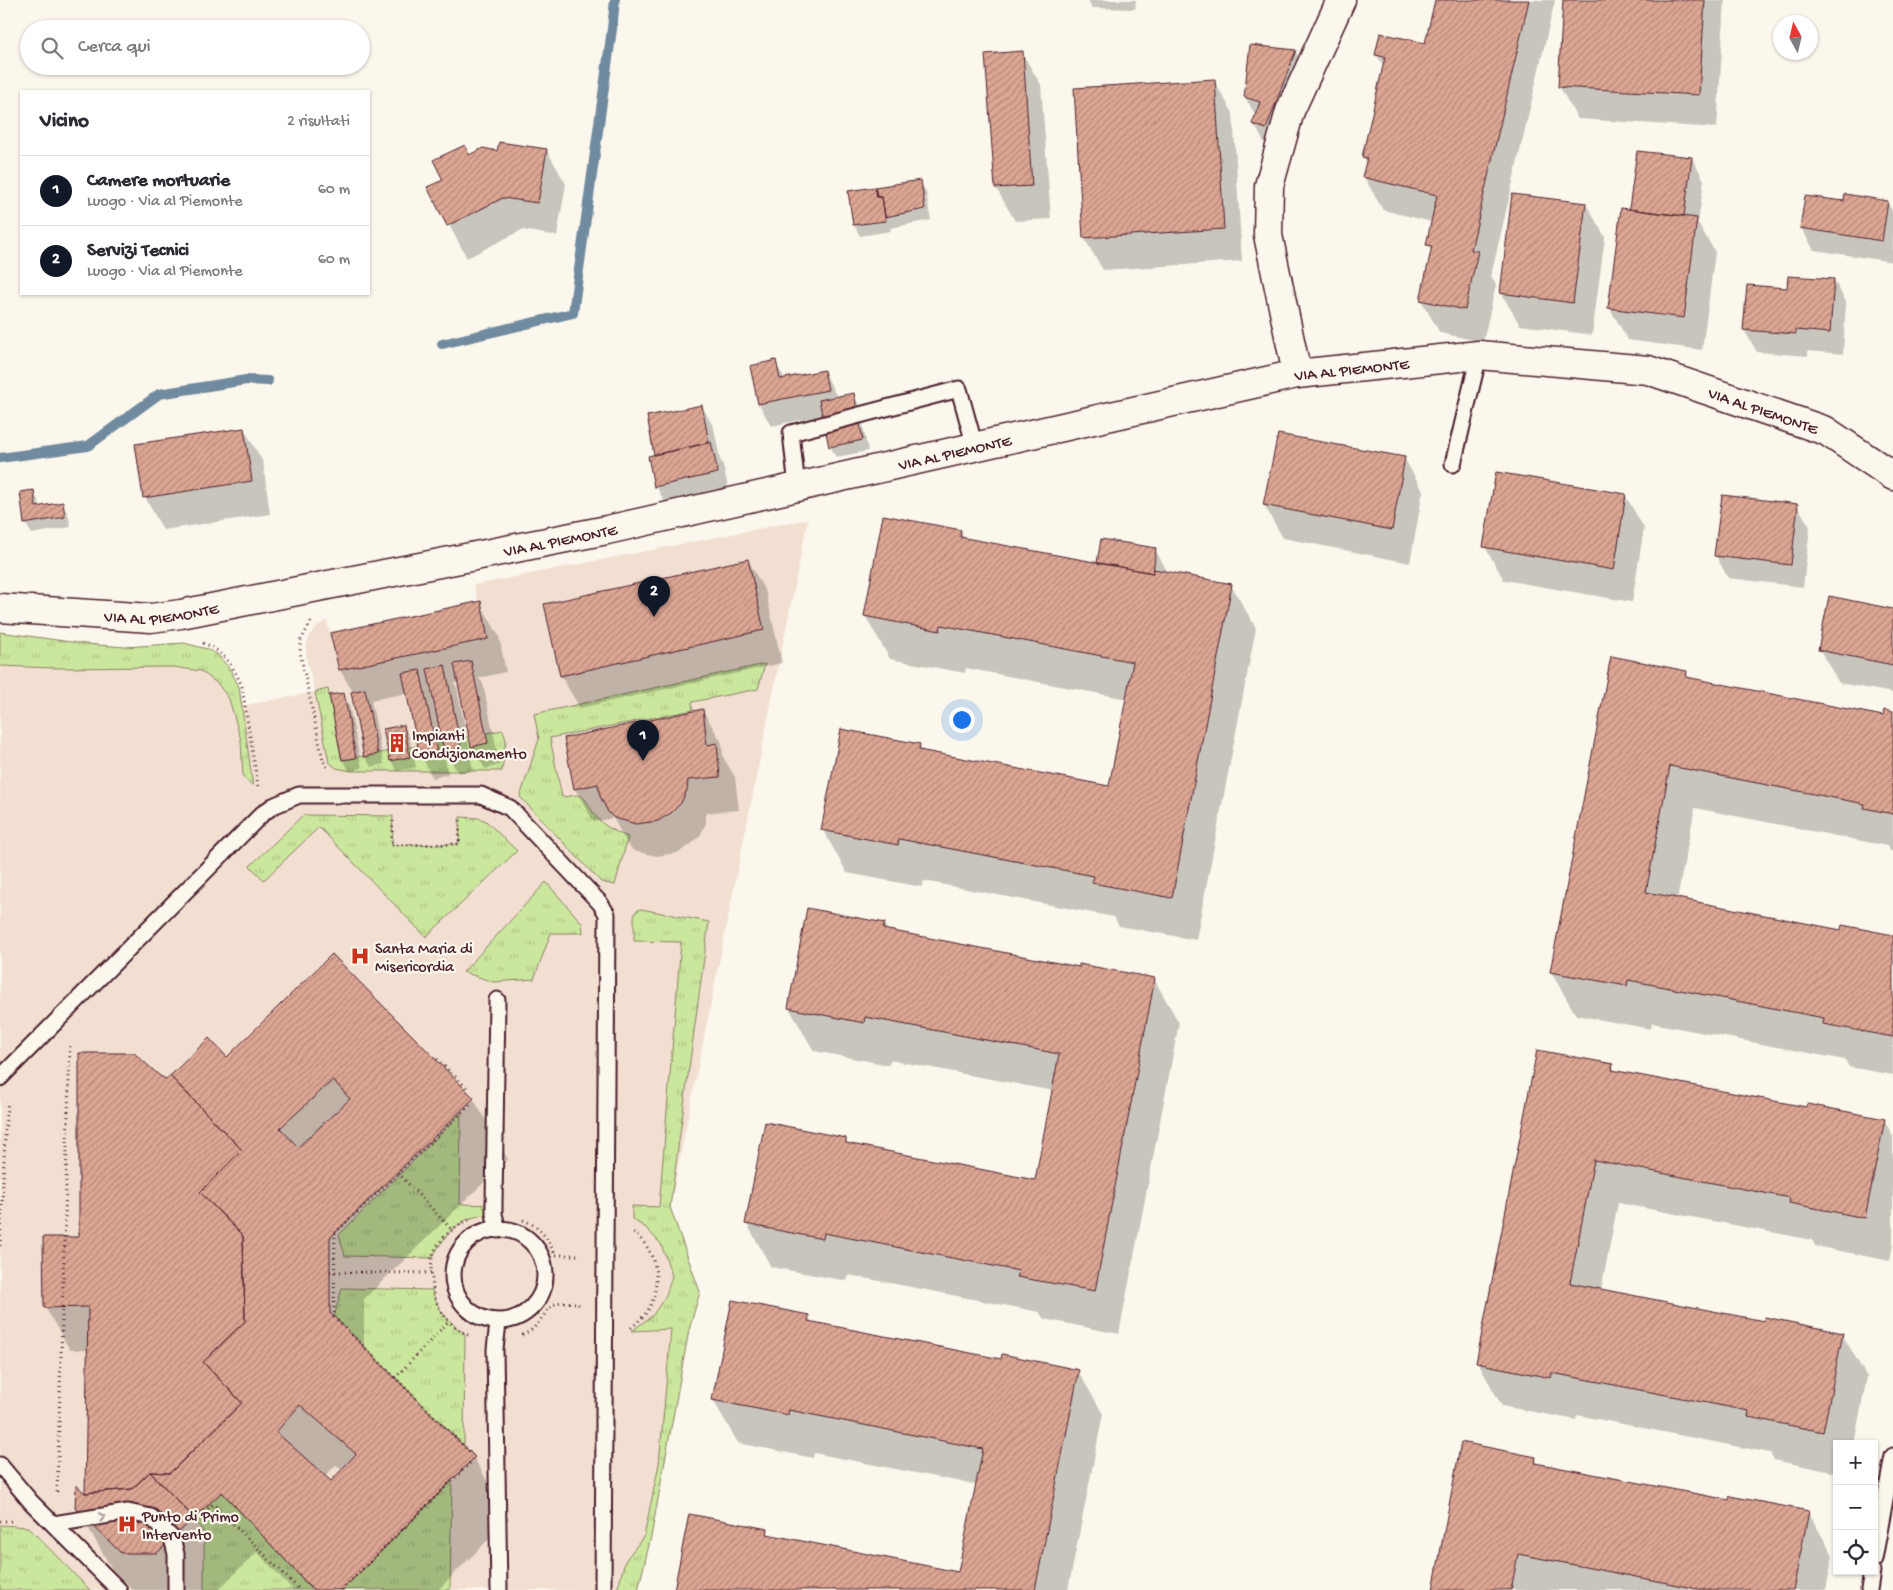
<!DOCTYPE html>
<html lang="it">
<meta charset="utf-8">
<style>
body{margin:0;font-family:"Gochi Hand",sans-serif;background:#f2f2f3;color:#2b2b33}
.controls{position:absolute;right:15px;bottom:15px;display:grid;overflow:hidden;border-radius:0px;box-shadow:0 1px 4px #0004}
.controls button{width:45px;height:45px;display:grid;place-items:center;padding:0;border:0;border-bottom:1px solid #e1e1e2;background:#fff;color:#2b2b33;font:25px sans-serif}
.compass{position:absolute;left:1773px;top:15px;width:45px;height:45px;border-radius:50%;background:#fff;box-shadow:0 1px 4px #0004;rotate:352deg}
.you{position:absolute;left:961px;top:719px;width:18px;height:18px;margin:-12px;border:4px solid #fff;border-radius:50%;background:#1a73e8;box-shadow:0 0 0 8px #1a73e833}
.badge{display:grid;place-items:center;width:32px;height:32px;border-radius:50%;background:#111827;color:#fff;font-size:16px;font-weight:700}
.pin{position:absolute;translate:-50% -41px;filter:drop-shadow(0 1px 2px #0008)}
.pin::after{content:'';position:absolute;top:26px;width:18px;height:15px;background:inherit;clip-path:polygon(0 0,100% 0,50% 100%)}
.list{margin:0;padding:0;list-style:none}
h2{display:flex;justify-content:space-between;align-items:center;height:65px;margin:0;padding:0 20px;font-size:21px}
h2 small{font-size:16px;font-weight:400;color:#7c7c81}
.list li{display:grid;grid-template-columns:32px 1fr auto;gap:15px;align-items:center;box-sizing:border-box;height:70px;padding:0 20px;border-top:1px solid #e1e1e2}
.list b{display:block;font-size:19px;white-space:nowrap}
.list p{margin:0;font-size:16px;white-space:nowrap;color:#7c7c81}
.list em{font-size:16px;font-style:normal;color:#7c7c81}
.icon{flex:none;width:28px;height:28px;fill:none;stroke:currentColor;stroke-width:2;stroke-linecap:round;stroke-linejoin:round}
.map{position:relative;flex:none;width:1893px;height:1590px;overflow:hidden}
.search{position:absolute;background:#fff;box-shadow:0 1px 4px #0004;left:20px;top:20px;width:350px;height:55px;display:flex;align-items:center;gap:12px;box-sizing:border-box;padding:0 18px;border-radius:28px;color:#7c7c81;font-size:19px}
.panel{position:absolute;background:#fff;box-shadow:0 1px 4px #0004;left:20px;top:90px;width:350px;height:205px;border-radius:0px}
.map>svg:first-child{display:block}
.built{fill:#f2dfd2}
.grass{fill:url(#grass-tufts);stroke:#8a8264}
.shadow{fill:#0003;fill-rule:evenodd}
.lines{fill:none;stroke-linecap:round;stroke-linejoin:round}
.stream{stroke:#708a9f;stroke-width:10}
.building{fill:url(#building-hatch);stroke:#4a1f2b;fill-rule:evenodd}
.service-casing{stroke:#4a1f2b;stroke-width:19}
.minor-casing{stroke:#4a1f2b;stroke-width:31}
.primary-casing{stroke:#4a1f2b;stroke-width:31}
.path{stroke:#4a1f2b;stroke-width:3;stroke-dasharray:1 4;stroke-linecap:butt}
.service{stroke:#fbf7ec;stroke-width:15}
.minor{stroke:#fbf7ec;stroke-width:28}
.primary{stroke:#fbf7ec;stroke-width:28}
.oneway{stroke:#ab9695}
.labels{text-anchor:middle;stroke-width:4.5;stroke-linejoin:round;paint-order:stroke}
.street-label{font-size:16px;fill:#4a1f2b;stroke:#fbf7ec}
.poi-label{font-size:16px;fill:#4a1f2b;stroke:#fbf7ec;text-anchor:start}
</style>
<div class="map">
<svg width="1893" height="1590" viewBox="0 0 1893 1590">
<defs>
<pattern id="grass-tufts" width="24" height="20" patternUnits="userSpaceOnUse" patternTransform="scale(1.25)"><rect width="24" height="20" fill="#cbe69d"/><path d="M3 7l-1-3M5 7V3M7 7l1-3M15 17l-1-3M17 17v-4M19 17l1-3" fill="none" stroke="#b0c587"/></pattern>
<pattern id="building-hatch" width="6" height="6" patternUnits="userSpaceOnUse" patternTransform="scale(1.25)"><rect width="6" height="6" fill="#dda694"/><path d="M-1 1l2-2M0 6l6-6M5 7l2-2" fill="none" stroke="#b58779"/></pattern>
</defs>
<rect width="100%" height="100%" fill="#fbf7ec"/>
<filter id="ink" filterUnits="userSpaceOnUse"><feTurbulence type="fractalNoise" baseFrequency=".02" numOctaves="2"/><feDisplacementMap in="SourceGraphic" scale="10" xChannelSelector="R" yChannelSelector="G"/><feConvolveMatrix kernelMatrix="1 2 1 2 8 2 1 2 1" color-interpolation-filters="sRGB"/></filter>
<g filter="url(#ink)">
<path class="built" d="M808 519 670 1207 700 1292 689 1330 651 1537 638 1590H0V632L85 644 125 647 184 643 207 649 217 654 230 669 239 687 243 705H246L315 692 306 657V647L310 635 318 625 327 621 330 635 478 602 474 585Z"/>
<path class="grass" d="M0 632 85 644 125 647 184 643 207 649 217 654 230 669 239 687 253 786 243 777 241 740 229 699 218 684 201 671 173 667 55 668 0 666Z
M765 664 758 689 692 702 693 710 550 738 562 797C567 797 574 795 578 795 586 797 587 803 591 809 599 824 613 831 628 837L615 885 601 882 520 797 539 739 534 714Z
M328 689 342 760 503 730 506 740 502 771H351L336 768 329 762 315 692Z
M303 815 393 816 392 845 459 844 460 817 479 818 486 821 517 851 426 937 319 827 264 880 250 866Z
M546 882 582 923 583 933H551L534 979 494 982 463 972Z
M641 909 709 922 670 1207 700 1292 689 1330 651 1537 638 1590H617L625 1561 644 1536 659 1464 671 1329 632 1331 653 1315 666 1295 672 1276 661 1244 646 1228 632 1219V1206L659 1207 681 942 634 941V916L636 911Z
M461 1113 460 1204 494 1205V1214C460 1216 448 1230 432 1258L345 1256 339 1235Z
M342 1288 432 1290C438 1311 448 1321 465 1334L464 1447 334 1317Z
M452 1481 450 1590H342Z
M222 1492 313 1590H204V1533L194 1518Z
M0 1525 28 1527 90 1590H0Z"/>
<path class="shadow" d="M1088 0H1136L1135 9 1092 8Z
M1437 0H1555L1491 276 1496 285 1483 342 1440 333 1421 300 1432 253 1427 244 1432 222 1383 210 1364 177 1367 163 1363 157 1384 67 1377 55 1426 45Z
M1565 0H1725L1717 128 1578 119 1559 86Z
M1295 51 1308 73 1266 146 1254 124 1256 116 1245 97Z
M1022 53 1041 85 1051 219 1015 221 996 188Z
M1214 81 1233 113 1242 261 1103 270 1084 238Z
M547 151 566 184 557 236 522 230 467 258 429 188 444 180 469 156 498 152Z
M1638 152 1692 158 1704 180 1698 223 1715 252 1702 350 1628 340 1609 307 1630 210Z
M920 182 926 192 931 220 890 228 891 231 860 236 854 225 849 192Z
M1887 202 1893 212V262L1814 250 1801 228 1845 203Z
M1586 204 1605 237 1592 335 1520 325 1501 293Z
M1834 280 1846 302 1843 354 1808 351V356L1757 352 1744 330 1788 289Z
M775 362 785 379 824 371 837 397 853 394 859 405 868 451 836 457 830 446 824 415 771 426 759 404Z
M702 406 714 428 720 459 723 465 730 495 668 508 656 486V456Z
M244 429 263 462 270 514 163 530 145 497Z
M1404 458 1423 491 1410 563 1283 538 1264 505Z
M33 491 39 502 40 507 62 504 68 514 71 527 32 534 25 523Z
M1625 495 1644 528 1632 602 1504 580 1485 547Z
M1797 505 1810 527 1803 587 1728 578 1716 556Z
M960 531 965 539 1098 564 1155 549 1168 573 1231 585 1256 628 1196 940 1119 926 1114 917 924 881 922 887 847 873 823 830 919 745 923 752 1110 788 1127 699 966 668 965 673 890 659 865 616Z
M748 560 766 593 782 663 580 708 561 676Z
M480 603 499 636 506 672 479 678 483 684 500 765 485 769 472 747 459 682 454 683 457 688 473 770 458 773 443 747 448 774 433 778 421 756 408 693 371 700 384 764 371 767 365 756 353 692 340 670 332 634ZM429 688H433L434 697Z
M1893 610V693L1839 683 1820 650Z
M1686 672 1691 680 1884 717 1893 713V851H1890L1887 846 1695 808 1677 899 1842 931 1893 936V1075L1849 1067 1845 1060 1652 1023 1651 1029 1576 1015 1551 972Z
M343 694 349 705 362 768 350 771 343 760 331 696Z
M703 711 722 743 723 757 735 777 739 810 706 813V823L700 836 689 846 677 853 656 856 634 851 628 845 613 818 594 822 575 789 565 739Z
M403 726 409 737 416 767 397 771 391 760Z
M884 924 888 931 1080 969 1154 979 1179 1023 1119 1334 1044 1319 1039 1312 849 1275 847 1281 771 1267 747 1224 845 1139 849 1145 1036 1181 1054 1091 890 1060 889 1065 814 1051 789 1008Z
M227 1058 473 1098 508 1159 364 1299V1349L474 1458 509 1519 438 1590H293L257 1552 218 1590H133L112 1569 76 1507 87 1495 89 1350H70L45 1307 159 1077 166 1080ZM336 1465 342 1470 331 1483 324 1477Z
M1612 1065 1616 1072 1807 1109 1884 1120 1893 1136V1244L1890 1261 1815 1246 1812 1240 1618 1203 1601 1290 1765 1323 1842 1334 1867 1377 1854 1444H1837V1473L1774 1460 1770 1453 1577 1415 1576 1420 1502 1406 1478 1363Z
M808 1316 812 1323 1002 1361 1078 1371 1103 1414 1068 1590H675L767 1530 770 1536 959 1574 977 1485 814 1453 813 1458 738 1443 713 1400Z
M1535 1458 1539 1465 1731 1502 1808 1512 1833 1555 1826 1590H1434Z"/>
<g class="lines">
<path class="stream" d="M442 344 573 313 612 29 615 0
M0 458 88 446 159 394 246 380 268 381"/>
</g>
<path class="building" d="M1435 0H1529L1471 250 1478 251 1465 310 1420 300 1432 246 1426 245 1437 195 1362 177 1367 158 1362 157 1385 57 1375 55 1380 33 1425 43Z
M1563 0H1705L1699 95 1558 87Z
M1250 45 1296 50 1266 129 1252 124 1260 102 1244 97Z
M1023 51 1032 186 995 188 985 54Z
M1215 79 1224 229 1083 238 1074 88Z
M499 142 547 149 538 203 503 198 447 226 427 187 443 180 433 160 465 145 469 155 483 148 497 151Z
M1637 151 1692 157 1684 216 1629 209Z
M921 180 925 209 885 217 882 197H877L875 187Z
M875 187 877 197H882L886 221 853 225 848 191Z
M1512 194 1586 203 1573 303 1500 293Z
M1845 194 1888 201 1882 241 1800 228 1805 196 1844 201Z
M1621 208 1697 218 1684 318 1608 308Z
M1788 276 1834 279 1830 333 1796 330V334L1743 330 1747 285 1787 288Z
M776 360 780 379 824 370 828 390 758 404 750 366Z
M854 393 863 440 829 447 819 400Z
M702 405 709 443 654 455 647 416Z
M244 428 252 481 143 498 135 444Z
M1278 434 1405 457 1392 530 1263 505Z
M711 442 718 473 654 487 648 456Z
M1496 472 1626 494 1614 570 1483 547Z
M34 490 36 507 63 502 65 517 24 524 20 492Z
M1722 495 1798 504 1791 565 1714 556Z
M883 515 961 530 960 537 1153 573 1154 569 1232 584 1172 898 1092 883 1094 876 899 839 898 845 821 830 841 729 920 744 919 750 1109 786 1133 662 941 625 940 631 864 616Z
M1101 539 1156 548 1153 573 1097 563Z
M748 559 764 630 560 676 544 604Z
M1829 596 1893 609V665L1818 650Z
M481 601 488 639 339 670 330 633Z
M1611 656 1687 671 1686 677 1883 716 1884 710 1893 712V814L1864 808 1865 804 1670 766 1646 892 1841 930 1842 925 1893 935V1037L1823 1024 1824 1018 1628 980 1627 986 1550 972Z
M471 661 488 743 471 747 454 664Z
M445 665 461 748 444 751 427 669Z
M420 670 437 752 420 756 402 673Z
M365 689 378 754 364 757 351 692Z
M344 693 356 758 342 760 329 695Z
M703 709 707 745 717 743 720 777 688 780 687 790 681 803 671 813 658 821 636 824 614 818 608 812 600 796 598 784 574 789 564 738Z
M404 725 410 757 390 761 383 729Z
M807 908 885 923 883 929 1079 967V964L1155 978 1095 1291 1017 1277 1019 1271 824 1233 823 1239 745 1224 765 1122 846 1138V1143L1035 1180 1059 1054 865 1017 864 1023 788 1008Z
M332 954 474 1098 330 1238V1313L475 1457 342 1590H313L222 1492 194 1518 150 1472 170 1473 242 1403 203 1362 245 1321 243 1236 200 1192 242 1150 170 1076 209 1038 227 1057ZM333 1080 350 1099 298 1147 280 1128ZM300 1405 356 1454 331 1481 276 1432Z
M1537 1050 1613 1064 1612 1070 1806 1107 1807 1104 1885 1119 1865 1218 1789 1203 1790 1198 1594 1160 1570 1283 1764 1321 1765 1317 1843 1333 1823 1432 1748 1417 1749 1411 1552 1373 1551 1378 1476 1363Z
M79 1053H134L160 1076 166 1079 172 1074 170 1076 242 1150 200 1192 243 1236 245 1321 203 1362 242 1403 170 1473 150 1472 132 1489 85 1493 88 1307 44 1308 43 1237H79Z
M732 1300 809 1315 808 1321 1001 1359 1002 1354 1079 1370 1035 1590H674L689 1514 768 1529 767 1534 958 1572 983 1449 789 1410 788 1415 712 1400Z
M1461 1442 1536 1457 1535 1463 1729 1500 1730 1496 1809 1511 1793 1590H1703L1518 1554 1511 1590H1433Z
M150 1472 194 1518 157 1553H121L75 1508 76 1485 85 1493 132 1489Z"/>
<g class="lines">
<g class="service-casing">
<path id="service" d="M1453 464 1479 355
M797 487 791 433 959 389 975 447
M497 1000 494 1205V1214L498 1230
M0 1078 262 814 273 806 299 795H481L510 808 600 903 607 914 603 1590
M453 1275a46 46 0 1 1 92 0a46 46 0 1 1-92 0Z
M498 1323 495 1349 499 1590
M0 1465 31 1502 119 1590
M54 1524 128 1512 151 1517 172 1538 176 1554V1590
M1874 1559 1893 1456
M1869 1590 1872 1571"/>
</g>
<g class="minor-casing">
<path id="minor" d="M1297 374 1268 235 1269 186 1290 111 1341 0"/>
</g>
<g class="primary-casing">
<g id="primary">
<path id="s1" d="M0 608 151 618 181 614 607 530 1297 374 1479 355 1648 370 1826 431 1893 476"/>
</g>
</g>
<path class="path" d="M311 622 301 640 300 652 323 760 328 769
M203 643C223 650 235 668 242 687L258 786
M393 821 391 845 459 844 460 820
M437 1059 469 1090
M470 1105 335 1233 334 1317 470 1452
M398 1173 452 1230
M469 1220C453 1227 437 1240 432 1258 431 1264 431 1272 432 1278 433 1305 445 1324 470 1336
M523 1220C540 1226 549 1240 555 1255H580
M0 1246 6 1116 8 1102
M330 1272 431 1273
M631 1328C639 1321 647 1314 651 1304 662 1279 655 1246 631 1231
M522 1335C539 1330 544 1308 557 1303 563 1301 571 1303 577 1303L579 1305
M395 1378 448 1322
M57 1492 70 1045
M0 1521H12
M193 1522 213 1504 300 1590
M341 1590 471 1462"/>
<use href="#service" class="service"/>
<use href="#minor" class="minor"/>
<use href="#primary" class="primary"/>
</g>
<defs><path id="oneway-chevron" d="M-2-3.5L2.5 0L-2 3.5" fill="none" stroke-width="1.6" stroke-linecap="round" stroke-linejoin="round" transform="scale(1.25)"/></defs>
<use class="oneway" href="#oneway-chevron" transform="translate(102 1517) rotate(-11)"/>
</g>
<defs>
<g id="building-bare" transform="scale(1.5)"><path d="M-4-6H4V6H1V3H-1V6H-4ZM-2.5-4.3h1.7v1.8h-1.7ZM.8-4.3h1.7v1.8H.8ZM-2.5-1h1.7V.8h-1.7ZM.8-1h1.7V.8H.8Z" fill="#c8321e" stroke="#fbf7ec" stroke-width="2.5" paint-order="stroke"/></g>
<g id="hospital-bare" transform="scale(1.5)"><path d="M-5-5h3v3.5h4V-5h3V5h-3V1.5h-4V5h-3Z" fill="#c8321e" stroke="#fbf7ec" stroke-width="2.5" paint-order="stroke"/></g>
</defs>
<g fill-rule="evenodd">
<use href="#building-bare" x="397" y="743"/>
<use href="#hospital-bare" x="360" y="956"/>
<use href="#hospital-bare" x="127" y="1524"/>
</g>
<g class="labels">
<g class="street-label">
<text dy="6" stroke="none"><textPath href="#s1" startOffset="1378">VIA AL PIEMONTE</textPath></text>
<text dy="6" stroke="none"><textPath href="#s1" startOffset="1798">VIA AL PIEMONTE</textPath></text>
<text dy="6" stroke="none"><textPath href="#s1" startOffset="972">VIA AL PIEMONTE</textPath></text>
<text dy="6" stroke="none"><textPath href="#s1" startOffset="568">VIA AL PIEMONTE</textPath></text>
<text dy="6" stroke="none"><textPath href="#s1" startOffset="162">VIA AL PIEMONTE</textPath></text>
</g>
<g class="poi-label">
<text x="412" y="740">Impianti<tspan x="412" dy="18">Condizionamento</tspan></text>
<text x="375" y="953">Santa Maria di<tspan x="375" dy="18">Misericordia</tspan></text>
<text x="142" y="1521">Punto di Primo<tspan x="142" dy="18">Intervento</tspan></text>
</g>
</g>
</svg>
<div class="controls">
<button>+</button>
<button>−</button>
<button><svg class="icon" aria-label="locate" viewBox="0 0 24 24"><circle cx="12" cy="12" r="6"/><path d="M12 2v4M12 18v4M2 12h4M18 12h4"/></svg></button>
</div>
<svg class="compass" viewBox="-18 -18 36 36"><path d="M0-13l5 13h-10z" fill="#e53935"/><path d="M0 13l5-13h-10z" fill="#7c7c81"/></svg>
<div class="you"></div>
<div class="pin badge" style="left:643px;top:761px">1</div>
<div class="pin badge" style="left:654px;top:617px">2</div>
<div class="search"><svg class="icon" aria-label="search" viewBox="0 0 24 24"><circle cx="10" cy="10" r="6"/><path d="M15 15l6 6"/></svg>Cerca qui</div>
<section class="panel">
<h2>Vicino<small>2 risultati</small></h2>
<ul class="list">
<li><span class="badge">1</span><div><b>Camere mortuarie</b><p>Luogo · Via al Piemonte</p></div><em>60 m</em></li>
<li><span class="badge">2</span><div><b>Servizi Tecnici</b><p>Luogo · Via al Piemonte</p></div><em>60 m</em></li>
</ul>
</section>
</div>
